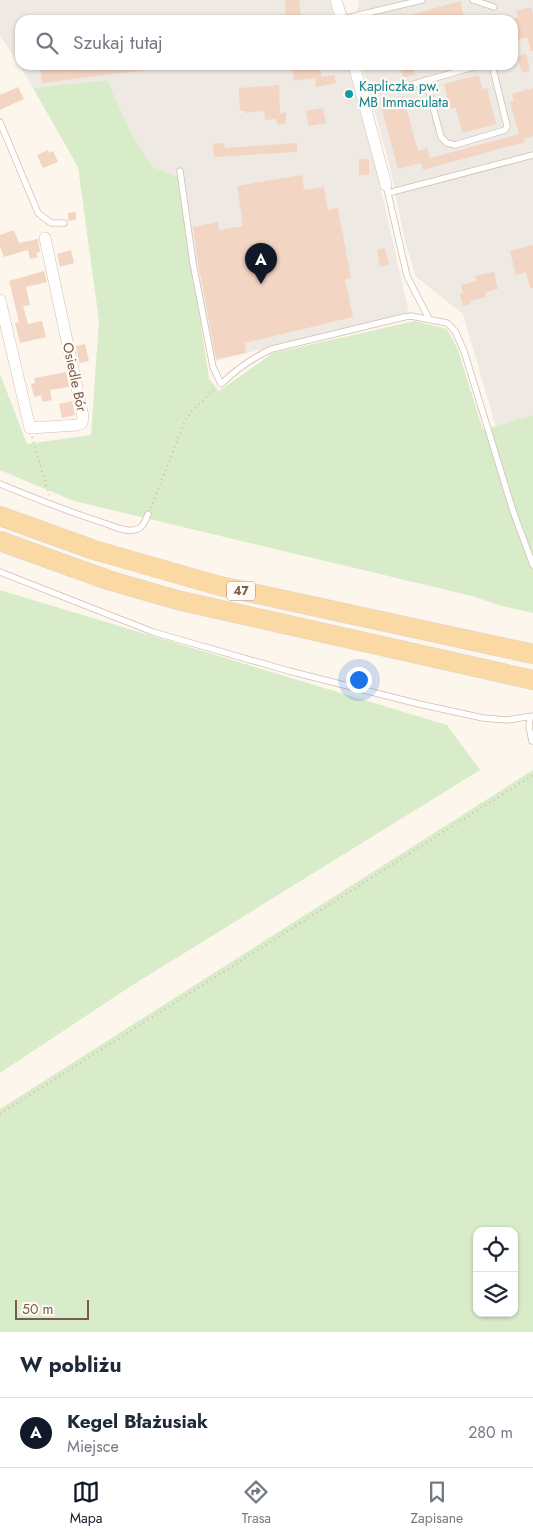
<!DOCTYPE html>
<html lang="pl">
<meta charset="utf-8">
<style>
body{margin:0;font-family:Jost,sans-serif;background:#f2f2f3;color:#1f2937}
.controls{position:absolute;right:15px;bottom:15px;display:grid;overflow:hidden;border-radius:10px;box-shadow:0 1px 4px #0004}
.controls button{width:45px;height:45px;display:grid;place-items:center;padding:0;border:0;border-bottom:1px solid #e0e1e3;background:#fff;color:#1f2937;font:25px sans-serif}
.scale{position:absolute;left:15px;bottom:12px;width:74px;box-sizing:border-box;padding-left:5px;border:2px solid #7a5c4d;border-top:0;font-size:14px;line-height:18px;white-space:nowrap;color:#7a5c4d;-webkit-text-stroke:4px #fffaf3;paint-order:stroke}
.you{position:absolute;left:358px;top:679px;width:18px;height:18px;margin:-12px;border:4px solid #fff;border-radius:50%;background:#1a73e8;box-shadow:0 0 0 8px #1a73e833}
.badge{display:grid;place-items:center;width:32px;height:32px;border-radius:50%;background:#111827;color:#fff;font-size:16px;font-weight:700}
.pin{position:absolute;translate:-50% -41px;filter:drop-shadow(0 1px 2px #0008)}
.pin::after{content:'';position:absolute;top:26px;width:18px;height:15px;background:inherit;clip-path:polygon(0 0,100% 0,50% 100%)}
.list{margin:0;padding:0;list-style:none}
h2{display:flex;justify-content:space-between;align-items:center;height:65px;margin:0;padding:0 20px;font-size:21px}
h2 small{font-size:16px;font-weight:400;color:#747a83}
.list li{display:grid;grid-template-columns:32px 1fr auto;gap:15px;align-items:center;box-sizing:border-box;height:70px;padding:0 20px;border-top:1px solid #e0e1e3}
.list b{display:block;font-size:19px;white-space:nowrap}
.list p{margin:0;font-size:16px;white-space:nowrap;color:#747a83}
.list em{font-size:16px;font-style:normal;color:#747a83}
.icon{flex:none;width:28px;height:28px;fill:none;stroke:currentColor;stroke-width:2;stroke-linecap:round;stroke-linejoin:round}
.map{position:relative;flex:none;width:533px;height:1332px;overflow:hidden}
.search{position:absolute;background:#fff;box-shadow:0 1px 4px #0004;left:15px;right:15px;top:15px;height:55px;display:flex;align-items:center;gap:12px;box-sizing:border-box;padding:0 18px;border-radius:15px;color:#747a83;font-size:19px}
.sheet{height:135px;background:#fff}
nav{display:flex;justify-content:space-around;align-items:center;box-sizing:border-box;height:70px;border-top:1px solid #e0e1e3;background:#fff;font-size:14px;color:#747a83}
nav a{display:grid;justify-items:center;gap:2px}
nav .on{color:#111827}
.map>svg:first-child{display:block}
.industrial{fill:#efe9e4}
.green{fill:#d8ecc9;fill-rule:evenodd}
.building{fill:#f3d5c3}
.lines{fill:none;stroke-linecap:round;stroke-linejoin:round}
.service-casing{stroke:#d1beb0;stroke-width:7}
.minor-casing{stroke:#d1beb0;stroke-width:12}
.primary-casing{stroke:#dad1cd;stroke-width:20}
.path{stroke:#d9b8a5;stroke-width:2;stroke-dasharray:1 4;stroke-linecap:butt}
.service{stroke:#fff;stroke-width:5.5}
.minor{stroke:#fff;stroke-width:11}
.primary{stroke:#fbd9a5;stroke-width:19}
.culture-dot{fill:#0f9aa8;stroke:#fffaf3;stroke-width:2}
.labels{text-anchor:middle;stroke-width:4.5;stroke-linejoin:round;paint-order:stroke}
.shield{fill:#fffaf3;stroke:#a28b7f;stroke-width:1}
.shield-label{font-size:12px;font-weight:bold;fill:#7a5c4d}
.culture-label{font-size:14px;fill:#0d838f;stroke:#fffaf3;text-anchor:start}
.street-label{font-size:14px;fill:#7a5c4d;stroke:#fffaf3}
</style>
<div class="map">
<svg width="533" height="1332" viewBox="0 0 533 1332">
<rect width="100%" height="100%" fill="#fdf6ec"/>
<path class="industrial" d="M0 0H329L335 20H20V65H348L378 177 409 313 215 361 179 177 153 167 131 133 107 80 33 88 0 35Z
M358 0H533V415L496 427 463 314 416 277 405 241 389 163 362 65H513V20H354L359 4Z"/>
<path class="green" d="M107 80 131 133 153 167 179 177 209 379 219 391 273 353 415 321 447 329 458 350 483 430 533 415V613L498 605 472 596 74 501 0 470V374L27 444 91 435 99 321 78 167 33 88Z
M0 590 447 725 480 770 131 986 0 1073Z
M533 770V1332H0V1109ZM477 1231H514V1313H477Z"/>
<path class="building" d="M285 0H299L301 17 286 18Z
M460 1 465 20H400V18Z
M531 7 533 14V51H531L527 37 513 41V19L518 17 516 11Z
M526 54 530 71 522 73 517 56Z
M40 65H146V70L42 83Z
M291 65H320L322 77 334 75 336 83 316 87 315 78 294 81Z
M400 65H413L415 74 403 78Z
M479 75 482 89 487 88 496 124 462 133 456 108 450 109 444 84Z
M279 85 280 113 286 112V121H285V124L277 125 276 119 265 120 264 111 245 113V111H240L239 88Z
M18 87 24 99 0 110V95Z
M533 88V136L524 139 525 142 423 170 421 163 398 169 380 102 403 96 418 151 427 148 430 158 519 134 510 102 514 101 512 94Z
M323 108 326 123 309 126 306 111Z
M224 143 225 148 297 143V152L214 157 213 144Z
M48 150 49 153 53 151 58 162 43 168 37 155Z
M359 159H369V175H359Z
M302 175 304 190 324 187 328 210 338 208 351 278 345 279 353 317 245 343 246 353 216 359 198 262 193 227 218 222 219 230 243 226 237 186Z
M76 212V220L68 221V213Z
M14 230 19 243 38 239 40 252 36 253 38 257 30 259 28 250 4 257 0 246V235Z
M533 245V288H530L526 272 516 275 510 251Z
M385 248 389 264 380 267 377 250Z
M71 250 74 263 60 267 57 254Z
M44 271 47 282 26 287 30 305 23 306 28 324 42 321 46 337 20 343 15 323 19 322 9 281Z
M494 272 498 289 485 292 486 297 470 301 471 304 463 306 460 294 463 293 461 285 476 281 475 276Z
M85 344 89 361 79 363 76 346Z
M66 372 69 387 50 390 52 400 42 402 41 395 34 397 31 384 35 383 34 378Z
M72 401 75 415 62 418 59 404Z"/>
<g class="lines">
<g class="service-casing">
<path id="service" d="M473 0 494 7
M342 19 422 0
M426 80 441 137 447 143 455 145 505 130 507 126 492 65
M361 92 404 87 480 65
M0 122 38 213 51 223H64
M180 171 193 263 213 367 221 384C236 370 253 357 272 349L404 317 411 316 447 323 455 331 464 351 513 511 533 565
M387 189 407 276 429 319
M388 193 533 155
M0 484C34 498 69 512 104 523 113 526 124 532 134 530 143 529 145 521 148 514
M0 572 153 632 289 671 419 704 483 718 507 720 533 716
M530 717 529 727 532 741"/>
</g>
<g class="minor-casing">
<path id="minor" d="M336 0 342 20
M354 65 386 185
M0 300 30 428 78 425 82 423 83 416 45 238"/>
</g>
<g class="primary-casing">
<path id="primary" d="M0 516 94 550 220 586 533 654
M0 541 108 580 177 600 533 680"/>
</g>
<path class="path" d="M32 437 49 495
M151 508 185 421 192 411 216 388
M0 1114 533 775"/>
<use href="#service" class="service"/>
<use href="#minor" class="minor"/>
<use href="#primary" class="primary"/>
</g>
<circle class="culture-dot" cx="349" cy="94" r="5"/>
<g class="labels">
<rect class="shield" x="227" y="581.5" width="28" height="19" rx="4"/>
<g class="shield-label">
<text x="241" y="595">47</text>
</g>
<g class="culture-label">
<text x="359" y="91">Kapliczka pw.<tspan x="359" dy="16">MB Immaculata</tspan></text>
</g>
<g class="street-label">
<text transform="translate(75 377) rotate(78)" y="5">Osiedle Bór</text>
</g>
</g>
</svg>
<div class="controls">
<button><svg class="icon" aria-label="locate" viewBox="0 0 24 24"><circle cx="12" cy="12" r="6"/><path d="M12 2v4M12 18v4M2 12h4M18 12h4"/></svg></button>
<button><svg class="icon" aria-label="layers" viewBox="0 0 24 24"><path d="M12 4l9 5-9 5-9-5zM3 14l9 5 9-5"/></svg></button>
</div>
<div class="scale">50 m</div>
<div class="you"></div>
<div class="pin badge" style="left:261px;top:284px">A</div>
<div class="search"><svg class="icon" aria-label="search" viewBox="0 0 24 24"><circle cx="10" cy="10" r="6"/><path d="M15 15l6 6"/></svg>Szukaj tutaj</div>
</div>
<section class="sheet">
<h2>W pobliżu<small></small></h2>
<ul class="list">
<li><span class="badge">A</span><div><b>Kegel Błażusiak</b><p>Miejsce</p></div><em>280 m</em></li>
</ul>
</section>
<nav>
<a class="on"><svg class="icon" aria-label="map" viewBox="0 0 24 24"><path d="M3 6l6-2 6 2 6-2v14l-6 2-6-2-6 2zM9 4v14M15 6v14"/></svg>Mapa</a>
<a><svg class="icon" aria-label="directions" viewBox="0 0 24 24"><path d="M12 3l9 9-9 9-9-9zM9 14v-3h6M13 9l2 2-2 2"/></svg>Trasa</a>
<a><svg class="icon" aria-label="saved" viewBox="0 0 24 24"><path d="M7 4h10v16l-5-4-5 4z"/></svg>Zapisane</a>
</nav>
